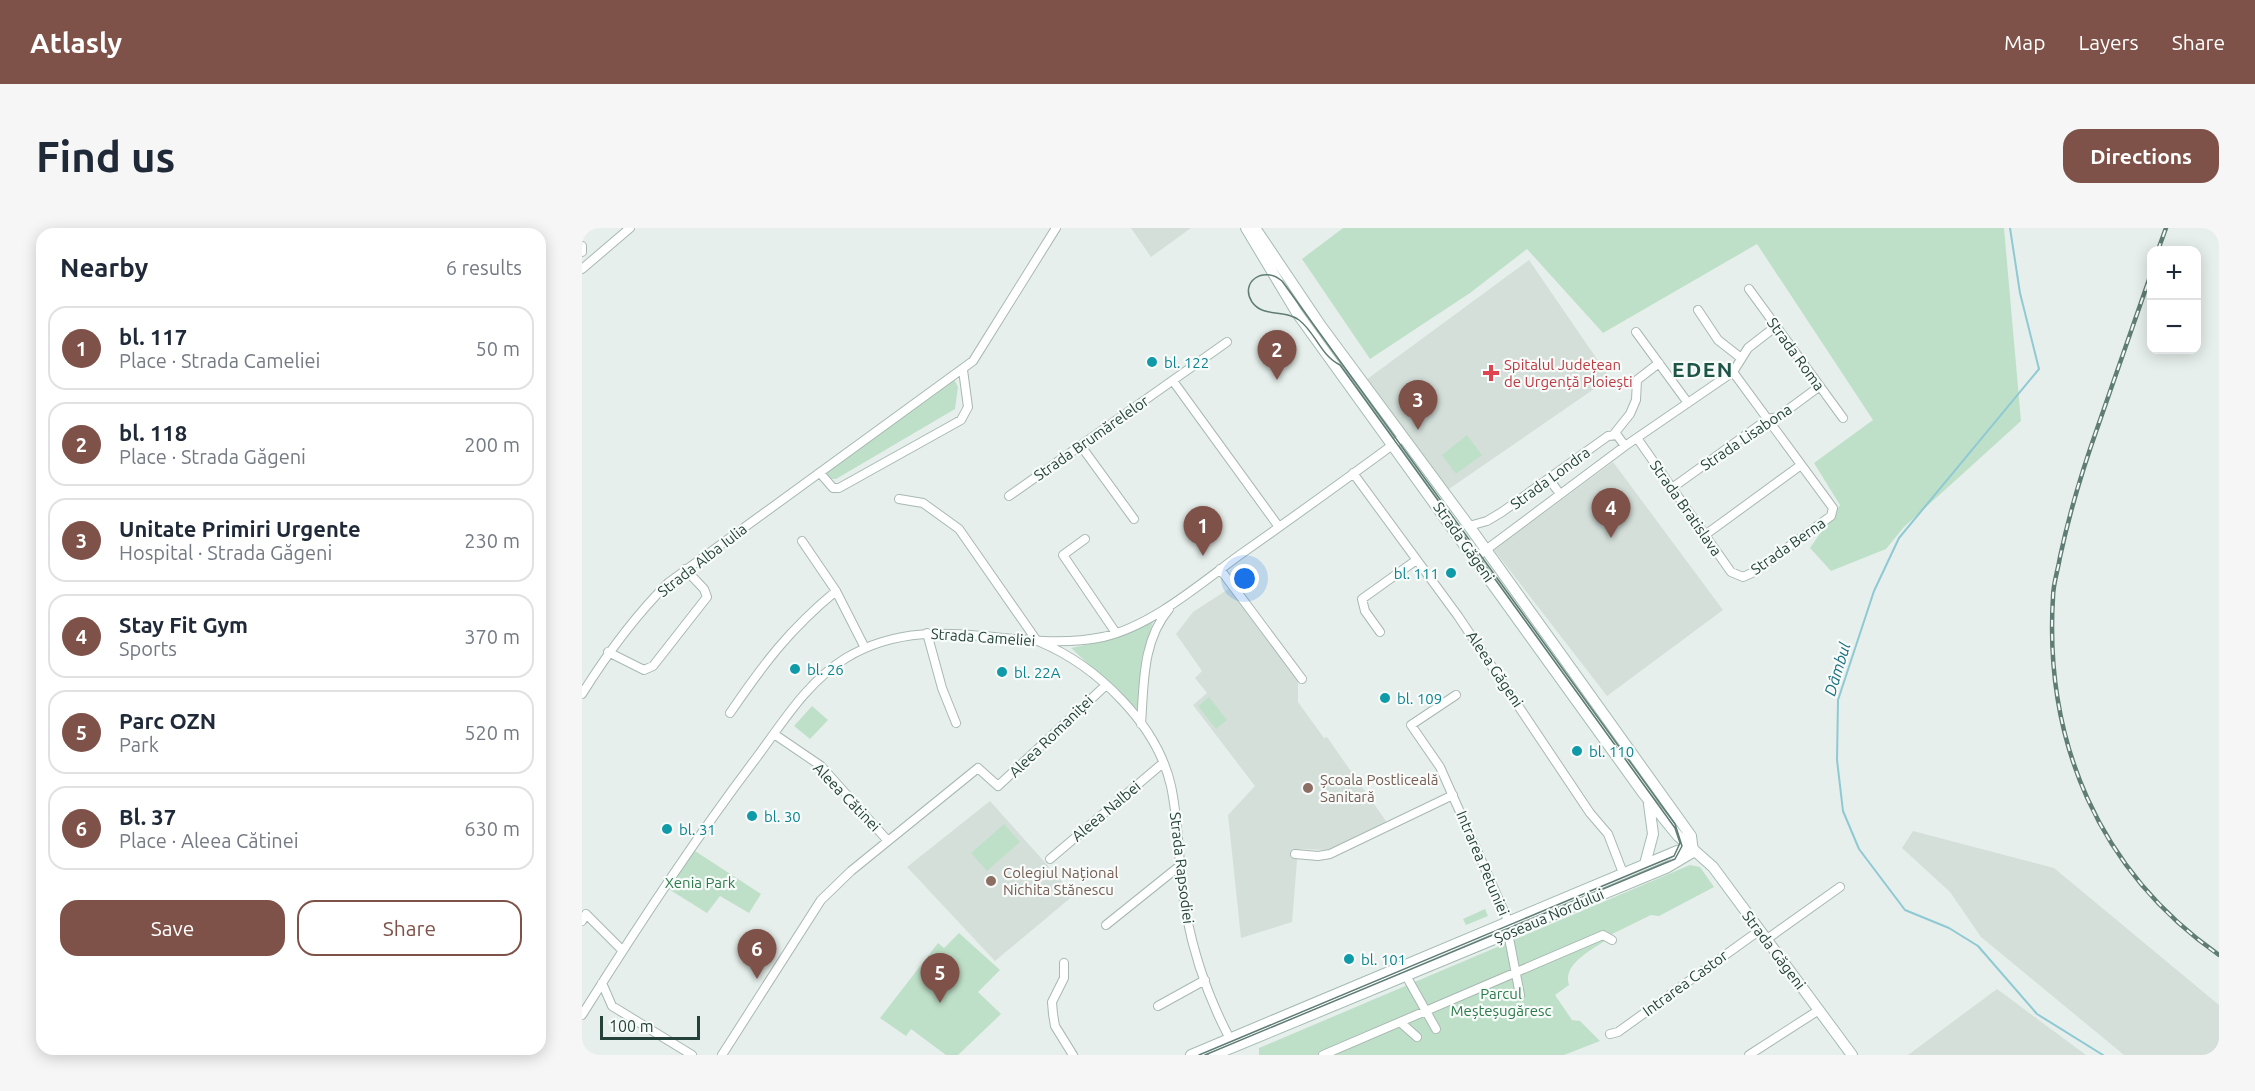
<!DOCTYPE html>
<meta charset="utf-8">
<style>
:root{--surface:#fff;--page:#f6f6f7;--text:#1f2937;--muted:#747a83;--line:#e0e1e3;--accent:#7f5249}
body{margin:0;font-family:Ubuntu,sans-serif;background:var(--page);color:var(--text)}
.controls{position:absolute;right:18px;top:18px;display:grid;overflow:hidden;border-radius:12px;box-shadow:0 3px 15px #0003}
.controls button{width:54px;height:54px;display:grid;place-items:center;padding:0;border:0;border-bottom:2px solid var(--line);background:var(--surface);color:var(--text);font:30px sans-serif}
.scale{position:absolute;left:18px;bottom:15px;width:100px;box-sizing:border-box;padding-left:6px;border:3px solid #24423a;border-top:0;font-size:16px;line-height:21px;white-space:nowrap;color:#24423a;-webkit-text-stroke:4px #f7fbf9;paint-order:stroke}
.you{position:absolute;left:663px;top:351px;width:21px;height:21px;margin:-15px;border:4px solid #fff;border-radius:50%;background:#1a73e8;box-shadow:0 0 0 9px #1a73e833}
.badge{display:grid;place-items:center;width:39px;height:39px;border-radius:50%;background:var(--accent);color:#fff;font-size:20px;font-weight:700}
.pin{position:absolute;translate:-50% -50px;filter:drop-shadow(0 2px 3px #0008)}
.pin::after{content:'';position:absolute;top:32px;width:21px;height:18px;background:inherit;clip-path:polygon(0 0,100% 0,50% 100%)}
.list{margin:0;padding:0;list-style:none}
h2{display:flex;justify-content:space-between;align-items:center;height:78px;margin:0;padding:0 24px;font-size:26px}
h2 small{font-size:20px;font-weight:400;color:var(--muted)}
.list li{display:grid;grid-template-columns:39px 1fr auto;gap:18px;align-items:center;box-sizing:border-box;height:84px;margin:0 12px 12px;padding:0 12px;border:2px solid var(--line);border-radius:18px}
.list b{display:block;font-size:22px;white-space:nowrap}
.list p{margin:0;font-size:20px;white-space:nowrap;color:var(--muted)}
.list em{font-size:20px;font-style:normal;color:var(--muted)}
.actions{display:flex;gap:12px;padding:18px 24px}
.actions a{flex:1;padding:14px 0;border:2px solid var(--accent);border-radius:18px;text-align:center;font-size:21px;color:var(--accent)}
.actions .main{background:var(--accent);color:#fff}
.map{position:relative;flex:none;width:1637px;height:827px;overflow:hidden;border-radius:18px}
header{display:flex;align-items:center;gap:36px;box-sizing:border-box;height:84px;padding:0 30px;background:var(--accent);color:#fff}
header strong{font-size:28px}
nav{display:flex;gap:33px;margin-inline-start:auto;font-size:21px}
.intro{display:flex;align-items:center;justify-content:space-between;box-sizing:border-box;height:144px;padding:0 36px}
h1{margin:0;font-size:42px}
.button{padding:15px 27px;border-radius:18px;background:var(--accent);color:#fff;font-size:21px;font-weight:700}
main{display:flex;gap:36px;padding:0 36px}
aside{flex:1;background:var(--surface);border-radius:18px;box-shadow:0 3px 15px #0003}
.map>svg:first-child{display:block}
</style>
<header>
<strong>Atlasly</strong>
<nav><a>Map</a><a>Layers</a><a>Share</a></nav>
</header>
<div class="intro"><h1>Find us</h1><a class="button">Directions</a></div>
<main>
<aside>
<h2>Nearby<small>6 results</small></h2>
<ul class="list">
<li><span class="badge">1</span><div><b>bl. 117</b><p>Place · Strada Cameliei</p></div><em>50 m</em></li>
<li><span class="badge">2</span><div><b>bl. 118</b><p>Place · Strada Găgeni</p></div><em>200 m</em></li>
<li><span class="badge">3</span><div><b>Unitate Primiri Urgente</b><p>Hospital · Strada Găgeni</p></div><em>230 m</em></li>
<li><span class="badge">4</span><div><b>Stay Fit Gym</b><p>Sports</p></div><em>370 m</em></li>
<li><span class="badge">5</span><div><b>Parc OZN</b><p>Park</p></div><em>520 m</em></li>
<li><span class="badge">6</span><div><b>Bl. 37</b><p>Place · Aleea Cătinei</p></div><em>630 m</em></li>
</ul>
<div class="actions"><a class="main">Save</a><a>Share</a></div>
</aside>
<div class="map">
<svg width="1637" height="827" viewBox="0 0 1637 827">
<rect width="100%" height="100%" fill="#e6efeb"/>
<!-- built -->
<path fill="#d4dfda" d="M549 0H609L569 29Z
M947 32 1028 150 864 263 784 152Z
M1031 234 1141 382 1025 468 912 322Z
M648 360 716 453V474L742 510 745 509 806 596 750 622 716 621 710 694 659 710 646 587 673 558 611 477 625 465 613 450 620 443 594 406 611 384Z
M408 573 492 667 413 733 325 639Z
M1331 603 1472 640 1637 777V827H1542L1399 709 1368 664 1320 620Z
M1415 761 1504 827H1326Z"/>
<!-- green -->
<path fill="#bfe0c8" d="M761 0H1422L1439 193 1322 299 1304 321 1249 343 1228 320 1258 277 1232 235 1291 192 1175 16 1021 105 945 21 888 65 788 131 720 31Z
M372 151 376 159 373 181 254 251H247L242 242Z
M885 207 900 227 874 246 860 227Z
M571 394 560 429 556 482 489 420 535 410Z
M627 469 645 492 634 501 616 478Z
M230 478 246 492 228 511 212 498Z
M422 596 438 614 405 643 389 625Z
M110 621 179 666 167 685 138 668 125 685 85 660Z
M1108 637 1118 639 1132 659 1077 688 1069 687 1024 709V712C1010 722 980 736 987 757L973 767 990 792 998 793 1018 813 982 827H677V820L689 815Z
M903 681 906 688 884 697 881 691Z
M377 705 418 742 396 764 419 786 376 827H364L329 801 324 808 298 790 356 715 362 720Z"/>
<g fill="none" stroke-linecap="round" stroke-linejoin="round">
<!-- stream -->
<path stroke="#8ec9d4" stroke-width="2" d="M1428 0 1438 65 1457 141 1317 310 1292 363 1256 472 1255 532 1261 583 1277 621 1323 682 1367 700 1396 718 1455 786 1521 827"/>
<!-- street casing -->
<g stroke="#a8b8b2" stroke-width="10">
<path id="street" d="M0 18V24
M0 41 48 0
M1167 61 1261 190
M1116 82 1136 112 1159 130
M1054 104 1106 175
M591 153 697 299
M1032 206 1048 186 1054 172 1055 152 1077 135
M1055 210 1149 344 1161 349 1172 344 1249 288 1251 280 1151 144
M499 218 552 291
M238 245 251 260H257L379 192 386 179 381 142
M771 245 876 388 1008 585 1026 606 1041 645
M967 251 978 266
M1090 260 1186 191 1196 189 1238 158
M427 268 645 114
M317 271 341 275 377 301 455 413
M887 298 905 293 920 284 1026 208 1035 207 1043 218
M1123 307 1219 237
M503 311 481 327 534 405
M220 313 254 363 283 420
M893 330 1043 218 1151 144 1166 120 1193 99
M638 341 720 451
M798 404 783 383 780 371 833 333
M345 405 360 460 374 495
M458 414C515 438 575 496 589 558 598 600 596 643 604 685 612 727 627 771 647 809
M26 424 62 442 71 438 125 369 122 361 103 341
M0 466C25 426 52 389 86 355L391 133 474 0
M874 467 829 497 858 539 928 697
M148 485C183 434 207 402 254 363
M559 496C562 456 560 413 587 381
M192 506 239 538 306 613
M713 626 736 628 748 626 871 567
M468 631 581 535
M0 693 4 686 40 722
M524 697 600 636
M927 710 938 767
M1185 711 1258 659
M482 735V750L470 774 471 786 473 798 491 827
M827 753 854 801
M20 755 30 778 110 827
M576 778 623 752
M0 787C55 699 112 612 175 529 201 494 225 454 264 430 349 379 433 427 521 409 570 398 619 355 659 326 713 288 767 249 820 210
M818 794 835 809
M1028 806 1036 804 1178 702
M0 825 3 827
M140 827 239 672 269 643 396 540 416 558 523 458
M741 827 1021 707 1030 712
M1167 827 1237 782"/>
</g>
<!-- secondary casing -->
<g stroke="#a4bbb3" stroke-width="12">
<path id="secondary" d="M664 0 715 85 1061 565 1096 608 1131 639 1270 827
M1063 636 1071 606 1067 576
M609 827 1095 623 1111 620
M632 827 1084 640 1111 624 1109 608 887 298 739 98 673 0"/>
</g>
<!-- street -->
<use href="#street" stroke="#fff" stroke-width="8"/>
<!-- secondary -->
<use href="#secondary" stroke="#fff" stroke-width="10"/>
<!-- tram -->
<path stroke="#5f7d75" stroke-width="1.5" d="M617 827 1092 628 1098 615 1093 600 758 137C738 127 734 105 717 92 703 81 681 90 670 74 657 54 682 37 700 53L1093 596 1100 618 1093 631 623 827"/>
<!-- rail casing -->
<g stroke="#5f7d75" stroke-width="4.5">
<path id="rail" d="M1576 22 1584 0
M1570 43C1552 95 1534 146 1516 198 1500 243 1488 282 1478 329 1476 342 1471 356 1471 369 1462 514 1517 643 1637 727"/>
</g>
<!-- rail -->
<use href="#rail" stroke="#f7fbf9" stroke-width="2" stroke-dasharray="7" stroke-linecap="butt"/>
</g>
<!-- markers -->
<g fill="#0f9aa8" stroke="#f7fbf9" stroke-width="2">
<circle cx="570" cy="134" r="6"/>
<circle cx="869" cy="345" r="6"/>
<circle cx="213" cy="441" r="6"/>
<circle cx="420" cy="444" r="6"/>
<circle cx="803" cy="470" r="6"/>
<circle cx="995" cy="523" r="6"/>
<circle cx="170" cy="588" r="6"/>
<circle cx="85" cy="601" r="6"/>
<circle cx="767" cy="731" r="6"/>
</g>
<path fill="#e0444e" stroke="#f7fbf9" stroke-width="2" d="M906 136h6v6h6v6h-6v6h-6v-6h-6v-6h6z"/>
<g fill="#8d6e63" stroke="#f7fbf9" stroke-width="2">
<circle cx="726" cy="560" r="6"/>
<circle cx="409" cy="653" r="6"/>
</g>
<g text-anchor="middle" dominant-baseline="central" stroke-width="4.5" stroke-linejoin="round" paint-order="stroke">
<!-- street labels -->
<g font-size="15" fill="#24423a" stroke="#f7fbf9">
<text transform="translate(1214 126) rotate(54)">Strada Roma</text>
<text transform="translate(1164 209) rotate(-34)">Strada Lisabona</text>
<text transform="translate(509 210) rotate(-35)">Strada Brumărelelor</text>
<text transform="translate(968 250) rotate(-36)">Strada Londra</text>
<text transform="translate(1104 280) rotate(55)">Strada Bratislava</text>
<text transform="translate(882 314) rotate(55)">Strada Găgeni</text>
<text transform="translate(1206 318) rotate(-35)">Strada Berna</text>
<text transform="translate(120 332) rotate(-38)">Strada Alba Iulia</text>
<text transform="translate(401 409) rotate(4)">Strada Cameliei</text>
<text transform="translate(913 441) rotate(56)">Aleea Găgeni</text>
<text transform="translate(469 508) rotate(-44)">Aleea Romaniței</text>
<text transform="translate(265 569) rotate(46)">Aleea Cătinei</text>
<text transform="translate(524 583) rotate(-40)">Aleea Nalbei</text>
<text transform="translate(901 635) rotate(67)">Intrarea Petuniei</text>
<text transform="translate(600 640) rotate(83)">Strada Rapsodiei</text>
<text transform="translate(967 688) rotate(-23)">Șoseaua Nordului</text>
<text transform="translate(1192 722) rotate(53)">Strada Găgeni</text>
<text transform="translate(1103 755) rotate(-36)">Intrarea Castor</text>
</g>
<!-- culture labels -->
<g font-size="15" fill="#0d838f" stroke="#f7fbf9" text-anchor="start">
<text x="582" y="134">bl. 122</text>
<text x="857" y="345" text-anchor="end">bl. 111</text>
<text x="225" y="441">bl. 26</text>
<text x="432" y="444">bl. 22A</text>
<text x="815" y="470">bl. 109</text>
<text x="1007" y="523">bl. 110</text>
<text x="182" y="588">bl. 30</text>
<text x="97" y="601">bl. 31</text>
<text x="779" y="731">bl. 101</text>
</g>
<!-- health labels -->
<g font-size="15" fill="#be3a42" stroke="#f7fbf9" text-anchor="start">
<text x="922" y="136">Spitalul Județean<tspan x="922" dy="17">de Urgență Ploiești</tspan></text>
</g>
<!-- education labels -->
<g font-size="15" fill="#785e54" stroke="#f7fbf9" text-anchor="start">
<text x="738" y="551">Școala Postliceală<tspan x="738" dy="17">Sanitară</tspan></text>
<text x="421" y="644">Colegiul Național<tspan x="421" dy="17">Nichita Stănescu</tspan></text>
</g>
<!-- park labels -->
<g font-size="15" fill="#2d7a4b" stroke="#f7fbf9">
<text x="118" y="654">Xenia Park</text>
<text x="919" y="765">Parcul<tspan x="919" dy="17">Meșteșugăresc</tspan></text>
</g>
<!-- water labels -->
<g font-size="16" font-style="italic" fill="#1c6f80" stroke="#f7fbf9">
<text transform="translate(1255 441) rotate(-73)">Dâmbul</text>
</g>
<!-- district labels -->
<g font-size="21" font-weight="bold" letter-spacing="1.5" fill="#1f5548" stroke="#f7fbf9">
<text x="1121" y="141">EDEN</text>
</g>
</g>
</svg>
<div class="controls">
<button>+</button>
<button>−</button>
</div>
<div class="scale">100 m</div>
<div class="you"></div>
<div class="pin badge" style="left:621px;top:328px">1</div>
<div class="pin badge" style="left:695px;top:152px">2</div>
<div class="pin badge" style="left:836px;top:202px">3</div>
<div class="pin badge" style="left:1029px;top:310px">4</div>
<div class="pin badge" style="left:358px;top:775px">5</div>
<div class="pin badge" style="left:175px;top:751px">6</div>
</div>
</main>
